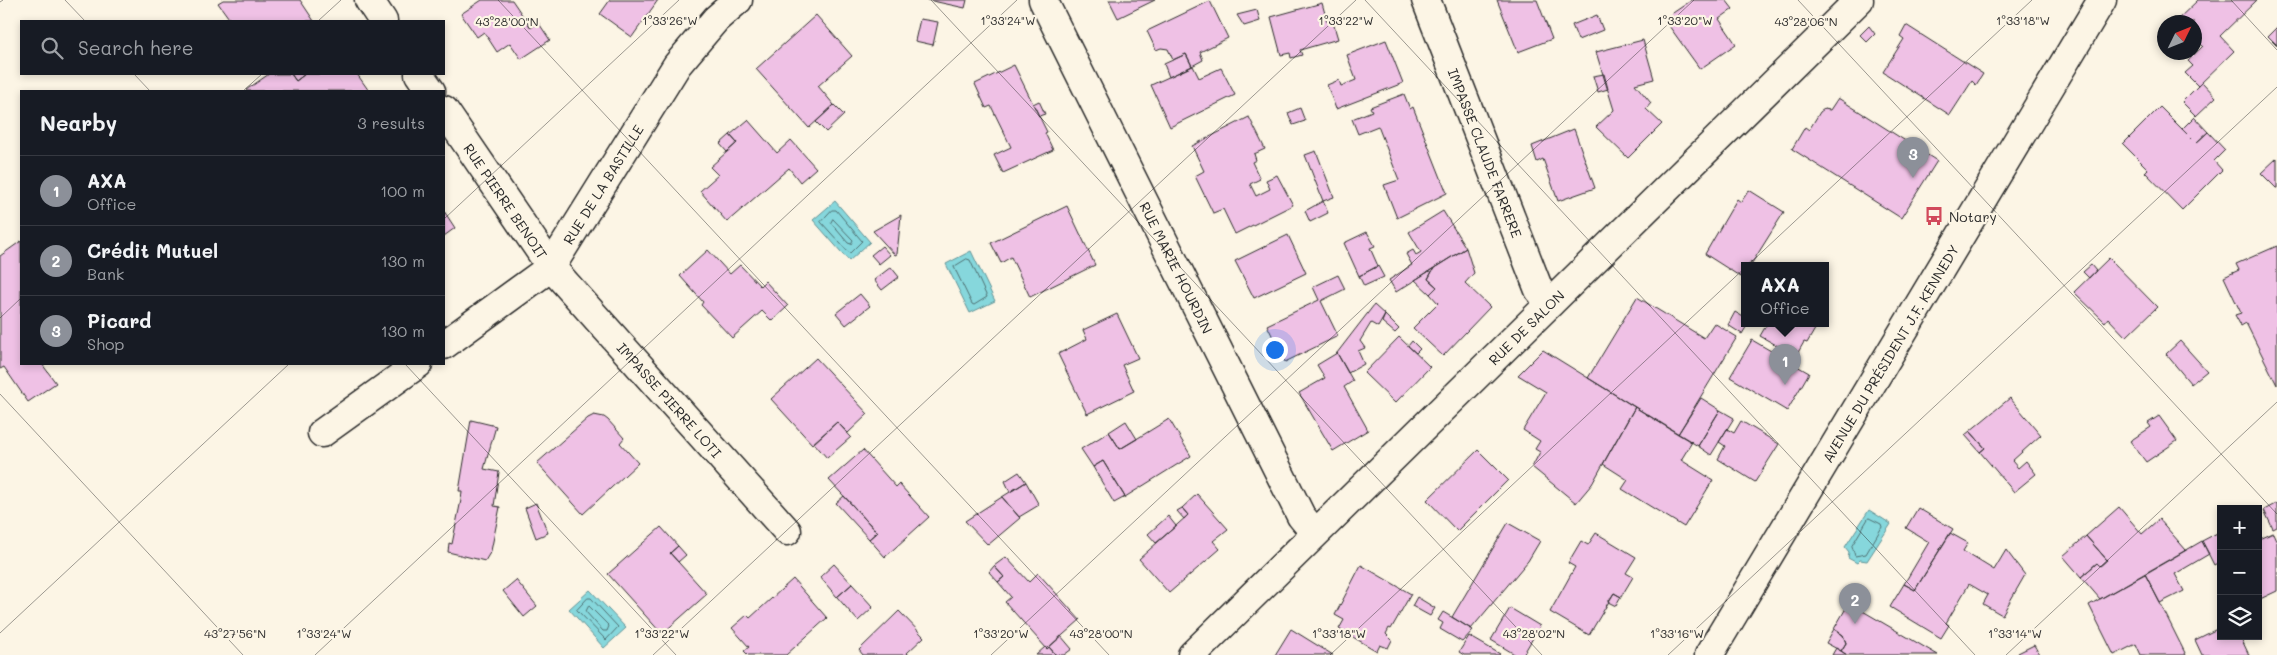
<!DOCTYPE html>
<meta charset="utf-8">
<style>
:root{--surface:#171b24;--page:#242831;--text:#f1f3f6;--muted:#9ea1a6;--line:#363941;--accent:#8c9099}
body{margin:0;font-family:Mali,sans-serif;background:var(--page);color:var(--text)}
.controls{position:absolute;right:15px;bottom:15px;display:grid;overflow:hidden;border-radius:0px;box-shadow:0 2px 8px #0003}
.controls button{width:45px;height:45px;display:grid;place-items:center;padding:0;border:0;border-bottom:1px solid var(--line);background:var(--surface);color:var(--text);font:25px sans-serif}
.compass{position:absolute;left:2157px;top:15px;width:45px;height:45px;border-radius:50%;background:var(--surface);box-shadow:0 2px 8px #0003;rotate:47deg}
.you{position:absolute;left:1274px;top:349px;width:18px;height:18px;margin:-12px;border:4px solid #fff;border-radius:50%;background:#1a73e8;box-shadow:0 0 0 8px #1a73e833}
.badge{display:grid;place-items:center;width:32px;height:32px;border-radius:50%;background:var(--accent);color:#fff;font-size:16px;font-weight:700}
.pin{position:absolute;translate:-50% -41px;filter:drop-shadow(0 1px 2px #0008)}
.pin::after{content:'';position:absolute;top:26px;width:18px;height:15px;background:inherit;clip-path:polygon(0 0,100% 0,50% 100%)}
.popup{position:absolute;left:1741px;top:262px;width:88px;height:65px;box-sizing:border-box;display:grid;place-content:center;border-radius:0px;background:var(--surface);filter:drop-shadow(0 1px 4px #0005);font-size:16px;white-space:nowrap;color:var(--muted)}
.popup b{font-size:19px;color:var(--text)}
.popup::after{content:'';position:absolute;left:50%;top:100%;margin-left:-10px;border:10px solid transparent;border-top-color:var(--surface)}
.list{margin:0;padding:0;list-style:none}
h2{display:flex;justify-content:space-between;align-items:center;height:65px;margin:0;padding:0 20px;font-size:21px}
h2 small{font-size:16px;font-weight:400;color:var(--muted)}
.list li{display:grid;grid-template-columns:32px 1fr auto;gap:15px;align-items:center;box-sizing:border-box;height:70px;padding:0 20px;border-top:1px solid var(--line)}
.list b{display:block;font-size:19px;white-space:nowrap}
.list p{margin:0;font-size:16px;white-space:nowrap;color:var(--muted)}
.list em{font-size:16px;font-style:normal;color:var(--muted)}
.icon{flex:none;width:28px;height:28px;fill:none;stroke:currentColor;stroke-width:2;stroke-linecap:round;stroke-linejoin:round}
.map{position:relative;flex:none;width:2277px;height:655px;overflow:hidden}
.search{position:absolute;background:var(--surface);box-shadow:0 2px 8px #0003;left:20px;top:20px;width:425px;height:55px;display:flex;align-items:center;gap:12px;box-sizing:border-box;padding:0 18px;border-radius:0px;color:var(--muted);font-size:19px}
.panel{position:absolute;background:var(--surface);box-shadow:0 2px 8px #0003;left:20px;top:90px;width:425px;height:275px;border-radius:0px}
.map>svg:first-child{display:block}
</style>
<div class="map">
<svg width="2277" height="655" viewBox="0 0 2277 655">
<rect width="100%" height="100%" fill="#fcf5e5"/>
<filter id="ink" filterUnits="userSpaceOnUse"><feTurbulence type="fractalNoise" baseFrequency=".02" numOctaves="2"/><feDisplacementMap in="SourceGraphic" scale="10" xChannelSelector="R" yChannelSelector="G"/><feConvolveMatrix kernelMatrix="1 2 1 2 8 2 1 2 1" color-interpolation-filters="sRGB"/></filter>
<g filter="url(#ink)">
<!-- water -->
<path fill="#86d7dc" stroke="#629295" d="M835 201 870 242 849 261 813 220Z
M971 251 995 301 970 313 946 264Z
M1869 510 1891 524 1867 561 1860 560 1857 563 1848 558 1849 552 1845 547Z
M590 590 626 628 604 648 569 609Z"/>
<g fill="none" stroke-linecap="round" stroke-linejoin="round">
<!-- shore -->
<path stroke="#4f7072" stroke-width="1" d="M832 210H836L862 241 850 253 848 252 821 222Z
M833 219 853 240 851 244 848 243 831 223Z
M967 259 970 260 987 297 974 305 972 304 954 267Z
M1869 518 1881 524 1882 527 1866 554 1855 556 1852 546Z
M588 598H591L618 627 606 640 577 610Z
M589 606 609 626 607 631H603L586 612Z"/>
</g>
<!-- building -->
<path fill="#efc1e5" stroke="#2b2b2b" d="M223 0H300L314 21H231L218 3Z
M482 0H512L531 28 538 22 550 40 521 59 510 43 497 52 484 32 477 37 461 14Z
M610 0H658L632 37 600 14Z
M928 0H967L965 8Z
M1109 0H1155L1118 18Z
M1497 0H1537L1552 39 1518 52Z
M1692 0H1726L1733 9 1719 19 1736 44 1700 69 1664 19Z
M2198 0H2257L2220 36 2234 51 2198 86 2185 73 2193 66 2188 61 2203 46 2194 38V22H2179L2177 20Z
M1210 1 1228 38 1200 52 1203 60 1192 66 1186 54 1173 60 1168 49 1161 48 1156 50 1147 31Z
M1322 3 1327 21 1332 19 1338 39 1300 50 1302 55 1291 58 1290 53 1281 55 1271 17Z
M1257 10 1260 21 1244 26 1237 15Z
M816 15 852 56 818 86 834 105 809 128 756 69Z
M1597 15 1603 30 1578 40 1572 25Z
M920 19 938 22 933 45 915 41Z
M1906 25 1983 74 1976 85 1972 81 1950 115 1883 72 1904 39 1900 36Z
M1869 26 1875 34 1867 42 1860 35Z
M2277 27V45L2268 36Z
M1386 40 1403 83 1336 109 1327 85 1339 80 1341 86 1356 80 1347 55Z
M1643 40 1654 79 1635 84 1651 103 1646 109 1662 124 1628 158 1596 127 1614 110 1596 52Z
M1186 54 1192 66 1169 77 1164 64Z
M1014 65 1047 132 1045 133 1053 150 1003 173 994 155 1011 147 991 106 986 108 975 84Z
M1193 66 1199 78 1221 68 1235 95 1170 127 1151 85Z
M269 74H291L296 81 305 74H357L369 91H247L246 90Z
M291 74H305L296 81Z
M1604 74 1608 89 1598 92 1593 76Z
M2202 82 2216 97 2196 116 2182 102Z
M1404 94 1410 109 1413 107 1447 193 1397 218 1384 185 1399 180 1378 126 1358 134 1352 119 1372 111 1370 107Z
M1838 98 1937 161 1901 218 1792 149 1805 127 1809 130 1820 112 1824 109 1830 110Z
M1039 101 1045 114 1039 116 1033 104Z
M834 105 844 115 826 132 816 122Z
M2160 107 2196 143 2208 132 2225 150 2214 161 2222 170 2182 210 2145 172 2148 169 2123 144Z
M1300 108 1305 121 1293 125 1288 113Z
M1249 117 1265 149 1254 154 1256 160 1252 162 1260 179 1250 184 1256 196 1270 189 1266 180 1277 175 1293 205 1235 234 1223 209 1213 213 1195 176 1204 171 1192 146Z
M2194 117 2208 132 2196 143 2182 129Z
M748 120 777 153 791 140 816 168 800 182 789 168 727 222 700 191 718 175 710 167 737 143 730 135Z
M1574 129 1595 188 1558 201 1543 159 1537 162 1532 146Z
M730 135 737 143 727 152 720 144Z
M1316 151 1334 197 1323 201 1305 155Z
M2277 158V188H2276L2261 173Z
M1749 190 1784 212 1752 263 1751 261 1748 266H1745L1741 277 1705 254 1737 199 1741 202Z
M1323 201 1328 213 1310 222 1305 211Z
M1067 206 1095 265 1030 297 1011 257 1001 263 991 243Z
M444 211 455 228 444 236Z
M1443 211 1466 248 1396 292 1389 280 1412 265 1406 254 1413 250 1416 255 1421 252 1409 232Z
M901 215 897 254 895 255 873 231Z
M1367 232 1375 246 1370 248 1378 266 1359 276 1344 243Z
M1288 235 1306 273 1254 298 1235 261Z
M21 241V364H42L56 383 28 402 4 367 0 369V256Z
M882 246 890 255 879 264 871 255Z
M2277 246V385L2246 323 2241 326 2235 315 2241 313 2224 277 2239 270 2236 264Z
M1466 248 1474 273 1465 283 1490 307 1443 356 1413 328 1438 303 1430 294 1437 287 1428 279 1434 268Z
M708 250 730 274 740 265 760 286 765 281 788 306 772 321 762 311 732 338 701 305 703 302 680 276Z
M2109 258 2157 307 2126 337 2108 318 2105 322 2074 292Z
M2091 265 2096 271 2089 278 2083 272Z
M1378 266 1384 277 1364 286 1359 276Z
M891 267 899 277 882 290 874 280Z
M1434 268 1428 279 1437 287 1430 294 1415 280Z
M1338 275 1345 289 1321 301 1338 336 1285 362 1267 325 1319 300 1313 287Z
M860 294 870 306 846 325 836 313Z
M1637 297 1704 338 1714 323 1737 337 1678 434 1588 378Z
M1374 305 1385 315 1378 327 1371 323 1360 341 1365 348 1358 351 1364 364 1348 373 1337 353Z
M1735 312 1745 318V324H1748L1742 334 1728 325Z
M1117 314 1138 358 1122 365 1134 391 1087 414 1058 354 1087 339 1083 330Z
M1385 315 1399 329 1395 333 1382 322Z
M1767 324H1818L1807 343 1804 342 1796 356 1760 336Z
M1399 337 1430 367 1395 403 1364 373Z
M1752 340 1809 373 1787 411 1730 377Z
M1412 341 1420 349 1416 353 1408 346Z
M2180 341 2207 371 2191 384 2166 354Z
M1543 350 1635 407 1592 484 1576 503 1532 467 1540 452 1535 449 1540 441 1523 430 1546 392 1518 375Z
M1337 353 1353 381 1344 387 1368 430 1333 451 1299 393 1325 378 1317 365Z
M816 358 868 414 848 433 837 422 812 444 771 399Z
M1701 398 1720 410 1698 446 1678 434Z
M2010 398 2041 435 2012 461 2018 468 2026 461 2036 474 2014 492 1980 452 1985 448 1970 431Z
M1635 407 1692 442 1681 460 1713 480 1684 527 1622 489 1628 480 1603 464Z
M1720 410 1734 418 1711 455 1698 446Z
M594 415 604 417 608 420 624 438 620 443 638 463 583 514 537 463 588 418Z
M2159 416 2177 441 2146 462 2130 441 2151 427 2148 423Z
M1169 419 1191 456 1125 497 1103 461 1093 467 1081 449 1109 432 1120 449Z
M471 420 496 426 484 469 499 472 494 506 500 507 491 551 485 561 448 552 449 543 452 544 461 500 462 491H459Z
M1126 421 1137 439 1120 449 1109 432Z
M1741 421 1779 444 1755 482 1718 459 1725 446 1719 442 1727 429 1734 433Z
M837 422 851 437 827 458 814 443Z
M1970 431 1985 448 1980 452 1965 435Z
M863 450 896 487 899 484 929 517 885 557 869 539 877 532 829 480Z
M1478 450 1508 480 1457 531 1427 500Z
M1103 461 1125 497 1114 503 1093 467Z
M1019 472 1026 482 1010 492 1005 481Z
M1026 482 1039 505 1019 517 1002 497Z
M1197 494 1228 529 1213 541 1220 549 1169 593 1139 559 1188 515 1182 508Z
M844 496 877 532 869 539 836 503Z
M1002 497 1020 518 988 545 965 521Z
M536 503 548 533 536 538 525 508Z
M2277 503V527L2273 529 2264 510Z
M2119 507 2142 534 2159 519 2186 550 2100 599 2081 577 2097 563 2100 566 2107 560 2086 536Z
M1182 508 1188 515 1184 519 1177 511Z
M1918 508 1953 529 1915 590 1904 584 1929 542 1906 528Z
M1168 516 1176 526 1156 543 1148 534Z
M1508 523 1540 541 1528 561 1471 629 1452 617Z
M661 527 678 546 670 553 707 594 662 634 608 574Z
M2221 531V561L2214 565 2202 541Z
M1596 533 1636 557 1626 573 1633 577 1621 597 1614 593 1589 635 1550 612 1575 567 1568 563 1581 541 1588 545Z
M1950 533 1968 543 1963 551 1994 570 2006 550 2025 575 2002 615 1983 604 1988 595 1969 584 1946 623 1949 625 1941 638 1890 607 1904 584 1915 590Z
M2273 533 2277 542V591L2258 600V540Z
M2086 536 2107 560 2100 566 2097 563 2081 577 2063 556Z
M2202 541 2209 554 2175 574 2184 591 2160 603 2145 574Z
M678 546 686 555 678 562 670 553Z
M1006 557 1029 582 1038 573 1080 620 1047 649 1005 602 1011 597 998 582 1004 577 994 566Z
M834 564 852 584 837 597 820 577Z
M1361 565 1411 594 1391 629 1389 628 1386 634 1392 640 1388 648 1380 645 1377 651 1339 629 1344 620 1335 615Z
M994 566 1004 577 998 582 989 572Z
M2145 574 2160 603 2186 655H2141L2136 644 2114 655 2089 605Z
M793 579 827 618 786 655H748L744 651 749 647 732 628 747 615 750 618Z
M516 580 537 606 524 617 503 591Z
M852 584 873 607 858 621 837 597Z
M1614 593 1621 597 1616 606 1608 602Z
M1417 597 1435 608 1430 616 1412 606Z
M1849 603 1938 655H1847L1841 651 1846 643 1843 635 1834 629Z
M1510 608 1540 626 1523 655H1516L1491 640Z
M899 611 924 637 907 653 909 655H863L859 650Z
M1443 612 1473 630 1462 642 1440 629 1443 623 1438 620Z
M2221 627V636H2240L2249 655H2202L2195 640Z
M1291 629 1333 655H1275Z
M1834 629 1843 635 1846 643 1841 651 1826 643Z
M1061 636 1072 649 1064 655H1056L1049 647Z
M1469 636 1500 654 1499 655H1464L1459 652Z
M2034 645 2039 654 2019 655 2018 653Z
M1045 647 1047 649 1049 647 1056 655H1036Z
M1836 648 1841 651 1847 655H1832Z"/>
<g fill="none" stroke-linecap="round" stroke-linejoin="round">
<!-- minor casing -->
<g stroke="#2b2b2b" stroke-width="31">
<g id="minor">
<path d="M369 0 383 21"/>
<path id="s1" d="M1043 0 1301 516 1315 533"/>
<path id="s2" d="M1426 0 1539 290 1550 303"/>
<path d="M419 74 431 91"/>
<path id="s3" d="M444 110 551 267 787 531"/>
<path id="s4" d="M444 345 551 267 677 65 716 19 738 0"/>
<path d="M322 433 418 364"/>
<path id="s5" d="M1192 655 1859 0"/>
</g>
</g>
<!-- tertiary casing -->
<g stroke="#2b2b2b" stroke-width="31">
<g id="tertiary">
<path id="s6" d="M1709 655 2102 0"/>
</g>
</g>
<!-- minor -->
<use href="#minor" stroke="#fcf5e5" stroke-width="28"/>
<!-- tertiary -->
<use href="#tertiary" stroke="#fcf5e5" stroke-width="28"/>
</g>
</g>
<!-- ticks -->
<path fill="none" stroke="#2b2b2b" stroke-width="1" stroke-opacity="0.45" d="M65 0 85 21M498 0 1109 655M931 0 1542 655M1365 0 1975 655M1798 0 2277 514M2231 0 2277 50M0 2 3 0M318 21 341 0M134 74 150 91M243 91 262 74M444 219 679 0M0 318 21 298M405 364 676 655M0 394 243 655M0 633 289 364M315 655 1017 0M653 655 1356 0M991 655 1694 0M1330 655 2032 0M1668 655 2277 87M2006 655 2277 402"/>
<!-- icons -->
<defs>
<g id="bus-bare" transform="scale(1.5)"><path d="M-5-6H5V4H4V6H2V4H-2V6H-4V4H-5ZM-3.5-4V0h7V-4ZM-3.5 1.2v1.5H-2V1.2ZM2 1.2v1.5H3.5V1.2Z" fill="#d1495b" stroke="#fcf5e5" stroke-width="2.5" paint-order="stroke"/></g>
</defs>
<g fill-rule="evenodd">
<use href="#bus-bare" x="1934" y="216"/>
</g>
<g text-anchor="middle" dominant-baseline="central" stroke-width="4.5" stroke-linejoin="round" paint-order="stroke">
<!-- street labels -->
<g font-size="14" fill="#2b2b2b" stroke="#fcf5e5">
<text stroke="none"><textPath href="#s2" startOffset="164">IMPASSE CLAUDE FARRERE</textPath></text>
<text stroke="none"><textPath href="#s4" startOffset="230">RUE DE LA BASTILLE</textPath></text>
<text stroke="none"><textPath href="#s3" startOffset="110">RUE PIERRE BENOIT</textPath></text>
<text stroke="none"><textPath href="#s1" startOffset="299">RUE MARIE HOURDIN</textPath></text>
<text stroke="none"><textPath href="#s5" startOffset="468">RUE DE SALON</textPath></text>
<text stroke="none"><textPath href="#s6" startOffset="352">AVENUE DU PRÉSIDENT J.F. KENNEDY</textPath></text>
<text stroke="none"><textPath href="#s3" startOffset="368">IMPASSE PIERRE LOTI</textPath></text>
</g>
<!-- poi labels -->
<g font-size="14" fill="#2b2b2b" stroke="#fcf5e5" text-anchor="start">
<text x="1949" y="216">Notary</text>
</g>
</g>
<g font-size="12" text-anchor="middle" fill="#2b2b2b" stroke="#fcf5e5" stroke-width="4.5" stroke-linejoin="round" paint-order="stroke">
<text x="670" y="25">1°33'26"W</text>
<text x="1008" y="25">1°33'24"W</text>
<text x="1346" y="25">1°33'22"W</text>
<text x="1685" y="25">1°33'20"W</text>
<text x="2023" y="25">1°33'18"W</text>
<text x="507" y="26">43°28'00"N</text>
<text x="1806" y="26">43°28'06"N</text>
<text x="235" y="638">43°27'56"N</text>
<text x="1101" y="638">43°28'00"N</text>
<text x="1534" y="638">43°28'02"N</text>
<text x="324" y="638">1°33'24"W</text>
<text x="662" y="638">1°33'22"W</text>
<text x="1001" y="638">1°33'20"W</text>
<text x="1339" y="638">1°33'18"W</text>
<text x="1677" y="638">1°33'16"W</text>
<text x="2015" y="638">1°33'14"W</text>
</g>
</svg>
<div class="controls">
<button>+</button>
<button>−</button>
<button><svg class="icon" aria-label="layers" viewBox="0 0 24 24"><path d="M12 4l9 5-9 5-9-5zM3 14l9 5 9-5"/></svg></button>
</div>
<svg class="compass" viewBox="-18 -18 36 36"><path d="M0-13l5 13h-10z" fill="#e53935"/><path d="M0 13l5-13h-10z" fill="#9ea1a6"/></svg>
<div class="you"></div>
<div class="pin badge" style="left:1785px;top:385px">1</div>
<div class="popup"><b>AXA</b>Office</div>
<div class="pin badge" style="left:1855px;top:624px">2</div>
<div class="pin badge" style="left:1913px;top:178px">3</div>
<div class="search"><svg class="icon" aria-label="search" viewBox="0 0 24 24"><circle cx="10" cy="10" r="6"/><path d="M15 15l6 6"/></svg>Search here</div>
<section class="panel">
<h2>Nearby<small>3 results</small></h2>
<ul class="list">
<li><span class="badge">1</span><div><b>AXA</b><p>Office</p></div><em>100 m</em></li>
<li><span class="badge">2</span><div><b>Crédit Mutuel</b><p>Bank</p></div><em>130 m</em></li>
<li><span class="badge">3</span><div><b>Picard</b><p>Shop</p></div><em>130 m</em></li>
</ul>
</section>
</div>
